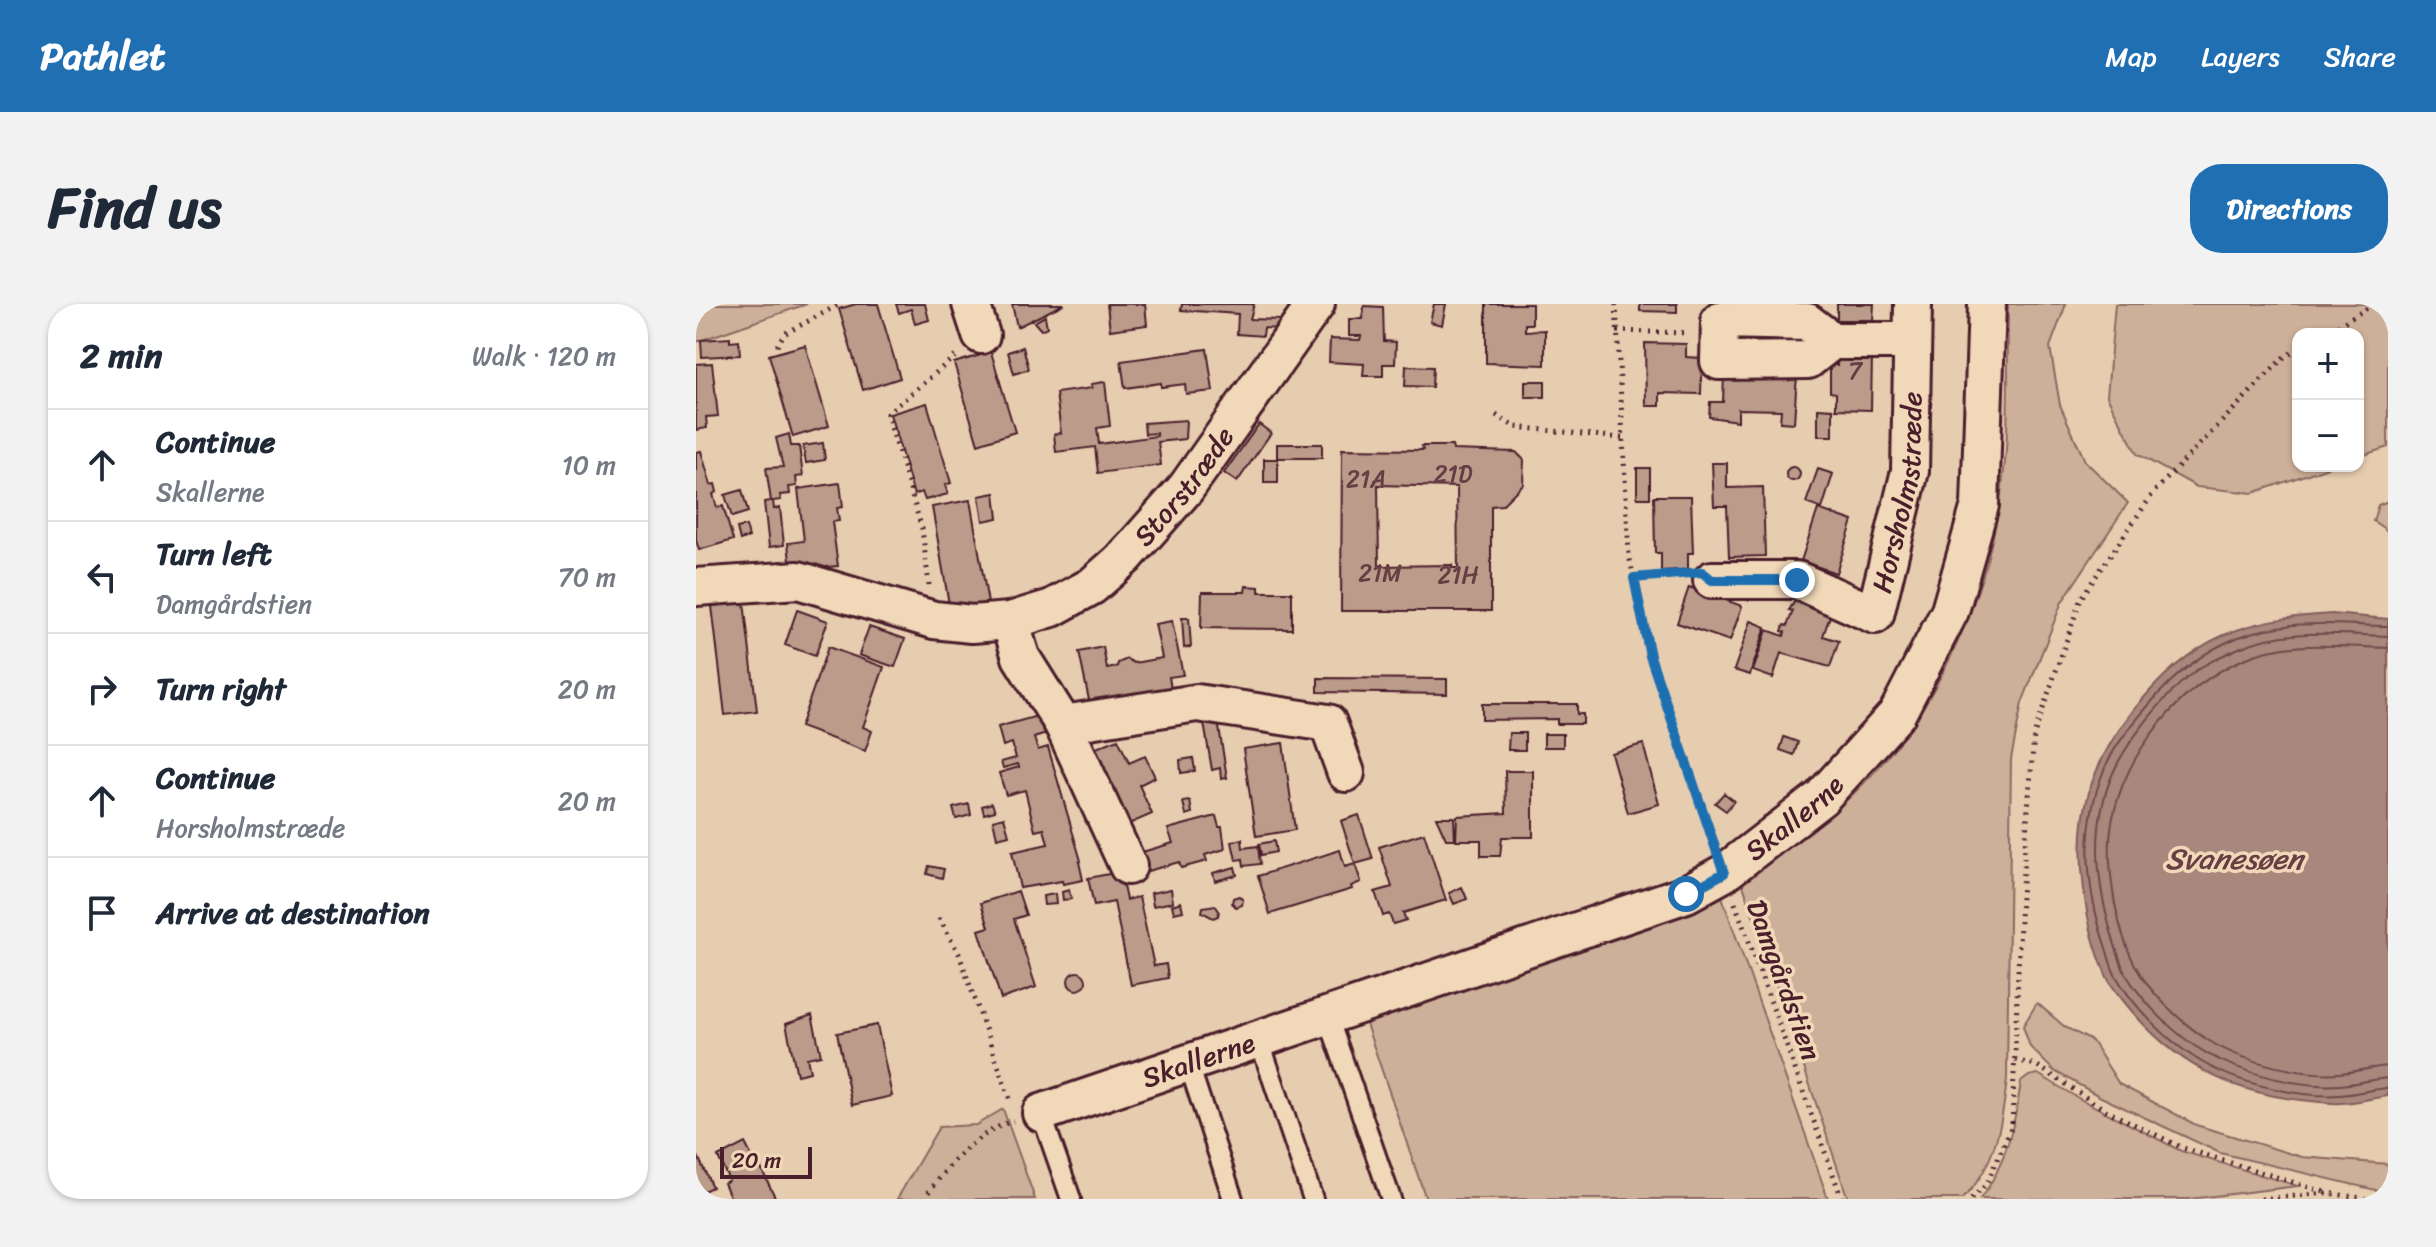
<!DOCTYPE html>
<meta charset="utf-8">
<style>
:root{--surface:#fff;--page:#f2f2f3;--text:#1f2937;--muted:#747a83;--line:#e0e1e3;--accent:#1f6fb2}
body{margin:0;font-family:Sriracha,sans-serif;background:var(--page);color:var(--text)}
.controls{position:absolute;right:24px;top:24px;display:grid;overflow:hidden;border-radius:16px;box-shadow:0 2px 6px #0004}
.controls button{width:72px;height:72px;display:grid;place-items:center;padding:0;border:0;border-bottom:2px solid var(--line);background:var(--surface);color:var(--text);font:40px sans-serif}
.scale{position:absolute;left:24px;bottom:20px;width:92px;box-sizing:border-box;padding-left:8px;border:4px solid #4a1f2b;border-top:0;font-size:22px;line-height:28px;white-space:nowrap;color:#4a1f2b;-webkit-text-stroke:6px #f1d8b8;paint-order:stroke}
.stop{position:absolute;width:24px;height:24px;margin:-18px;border:6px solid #1f6fb2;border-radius:50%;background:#fff}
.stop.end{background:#1f6fb2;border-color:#fff;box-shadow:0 2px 8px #0008}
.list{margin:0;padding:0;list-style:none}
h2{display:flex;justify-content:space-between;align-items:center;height:104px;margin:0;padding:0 32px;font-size:34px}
h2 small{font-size:26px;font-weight:400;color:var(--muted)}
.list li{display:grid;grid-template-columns:52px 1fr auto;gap:24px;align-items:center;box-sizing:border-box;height:112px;padding:0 32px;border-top:2px solid var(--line)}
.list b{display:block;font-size:30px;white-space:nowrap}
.list p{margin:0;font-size:26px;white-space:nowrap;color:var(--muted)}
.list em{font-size:26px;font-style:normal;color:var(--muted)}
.icon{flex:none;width:44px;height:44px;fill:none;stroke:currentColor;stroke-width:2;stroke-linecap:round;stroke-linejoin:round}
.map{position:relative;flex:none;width:1692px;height:895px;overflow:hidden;border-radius:32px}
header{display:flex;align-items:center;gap:48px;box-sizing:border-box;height:112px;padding:0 40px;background:var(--accent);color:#fff}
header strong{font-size:38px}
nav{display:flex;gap:44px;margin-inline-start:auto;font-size:28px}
.intro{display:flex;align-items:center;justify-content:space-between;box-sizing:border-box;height:192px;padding:0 48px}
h1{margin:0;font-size:56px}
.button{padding:20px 36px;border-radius:32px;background:var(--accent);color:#fff;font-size:28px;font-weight:700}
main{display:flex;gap:48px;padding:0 48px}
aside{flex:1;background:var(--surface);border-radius:32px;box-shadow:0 2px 6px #0004}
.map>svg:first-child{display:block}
</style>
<header>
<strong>Pathlet</strong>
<nav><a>Map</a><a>Layers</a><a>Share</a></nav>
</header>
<div class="intro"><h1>Find us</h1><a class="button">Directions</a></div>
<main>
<aside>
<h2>2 min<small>Walk · 120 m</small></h2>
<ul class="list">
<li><svg class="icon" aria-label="ahead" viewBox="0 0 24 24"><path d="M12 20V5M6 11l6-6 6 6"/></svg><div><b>Continue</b><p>Skallerne</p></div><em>10 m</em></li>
<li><svg class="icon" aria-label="left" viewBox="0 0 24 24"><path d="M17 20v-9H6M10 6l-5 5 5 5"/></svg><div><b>Turn left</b><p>Damgårdstien</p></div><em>70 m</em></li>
<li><svg class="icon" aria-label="right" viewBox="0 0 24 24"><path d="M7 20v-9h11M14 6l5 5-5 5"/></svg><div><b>Turn right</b></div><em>20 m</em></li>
<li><svg class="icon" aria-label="ahead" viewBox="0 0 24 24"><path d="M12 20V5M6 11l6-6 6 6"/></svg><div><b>Continue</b><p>Horsholmstræde</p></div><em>20 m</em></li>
<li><svg class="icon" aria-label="arrive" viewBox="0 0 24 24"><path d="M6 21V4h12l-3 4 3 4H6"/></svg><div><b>Arrive at destination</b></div></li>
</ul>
</aside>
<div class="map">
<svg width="1692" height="895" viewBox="0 0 1692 895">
<rect width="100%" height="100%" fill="#e7cdb0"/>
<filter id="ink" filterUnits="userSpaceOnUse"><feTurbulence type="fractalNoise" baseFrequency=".0125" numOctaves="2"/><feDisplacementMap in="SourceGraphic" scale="16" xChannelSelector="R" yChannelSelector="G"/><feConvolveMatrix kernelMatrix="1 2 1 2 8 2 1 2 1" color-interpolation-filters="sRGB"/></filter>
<g filter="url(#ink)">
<!-- green -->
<path fill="#cdb099" stroke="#8c6862" stroke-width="2" d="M0 0H111L0 38Z
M1312 0H1370L1354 43 1364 101 1389 157 1432 199 1366 298 1326 399 1315 455 1311 774C1307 816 1299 865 1266 895H1152L1046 578C1081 551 1123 523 1155 492 1245 406 1297 281 1309 158 1314 106 1311 52 1312 0Z
M1419 0H1692V143L1662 153V30H1602V162H1635L1557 189 1501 183 1441 150 1411 92Z
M1692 197V227L1677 217 1682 201Z
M1024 587 1132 895H730L668 714Z
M1341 699 1369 723 1396 737 1423 780 1500 821 1606 853 1692 860V889L1524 849 1405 793 1358 767 1334 743 1327 722Z
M1342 770 1382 794 1485 847 1602 882 1493 895H1284C1310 862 1319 819 1325 778L1333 772Z
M307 805 339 895H201L243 823 280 821Z"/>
<!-- water -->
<path fill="#a8877b" stroke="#825d5b" stroke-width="2" d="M1636 310 1692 315V792C1676 794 1660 799 1644 799 1635 800 1624 798 1614 797 1543 791 1487 765 1440 712 1430 700 1418 687 1411 673 1399 646 1391 615 1388 586 1378 508 1395 457 1445 397 1471 366 1502 339 1541 326 1572 315 1603 312 1636 310Z"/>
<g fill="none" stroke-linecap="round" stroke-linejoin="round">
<!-- shore -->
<path stroke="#70494b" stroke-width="2" d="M1692 322C1638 321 1596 314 1543 333 1506 347 1477 372 1452 402 1436 421 1417 443 1408 466 1384 524 1390 586 1410 644 1413 653 1415 664 1420 672 1437 703 1474 739 1504 757 1540 779 1603 794 1644 791 1660 790 1676 785 1692 784
M1692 332C1641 331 1592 323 1543 344 1531 349 1517 356 1505 363 1474 384 1432 435 1417 469 1393 524 1401 586 1419 641 1422 650 1425 660 1429 669 1448 700 1479 731 1510 749 1545 769 1604 784 1644 781 1660 780 1676 775 1692 774
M1692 344C1643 343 1595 335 1548 355 1486 381 1431 446 1417 513 1408 555 1419 622 1439 661 1453 689 1489 722 1515 738 1548 758 1606 772 1644 769 1660 768 1676 763 1692 762"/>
</g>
<!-- building -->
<path fill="#bb9c8b" stroke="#4a1f2b" stroke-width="2" fill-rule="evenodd" d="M160 0H182L204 74 167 86 143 5Z
M200 0H229L233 16 219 20 215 5 203 9Z
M316 0H368L321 23Z
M411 0H449L451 21 414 26Z
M486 0H558L554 15 584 16 583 25 568 24 567 32 541 30 542 10 485 6Z
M738 0H750L746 21 734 18Z
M790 0H836V20H829V27L849 26V61L790 59Z
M944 0H981V8L944 7Z
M1141 0H1178L1177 16H1141Z
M668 2 687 3 688 37 700 38 699 60H687V72H667L668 60 633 58 634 35 664 36 665 32H653V15H667Z
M349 12 351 23 345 26 338 18Z
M34 34V38L43 37 44 51 6 53 5 36Z
M949 39 990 40V53L1006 54 1005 90 964 89V102H950Z
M109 41 133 122 97 133 73 51Z
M327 43 333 65 318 70 312 48Z
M511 45 517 87 490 90 489 80 465 83V79L429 84 425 57Z
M295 48 319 128 282 140 258 59Z
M1141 52H1176L1175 106 1140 105V89L1134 88V61H1141Z
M16 59 22 112 10 113 11 124 0 126V60Z
M710 62 737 63 736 83 709 82Z
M1101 69 1098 119 1084 118 1085 106 1042 105V117L1013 113 1014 98H1027L1028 71Z
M829 77H849V93H829Z
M409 78 414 122 401 124 403 140 461 132V129L449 130 448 119 490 116 489 135 462 138 465 161 402 169 399 143 360 148 358 130 365 129 360 89 396 84 395 80Z
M231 99 255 179 249 181 252 190 229 196 226 188 218 191 194 110Z
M1122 104 1137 105V132H1122Z
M563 120 575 129 541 178 528 169Z
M93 130 95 142H103L107 172 100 173 101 182 93 183 94 190 84 191 85 196 77 197 78 205 84 204 88 241 73 243 68 198 75 197 70 164 87 163 80 134Z
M127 139 129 156 110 159 107 142Z
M581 140H626V154H581Z
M726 142H756L757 146 820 148 828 156 827 180 806 201 795 202V307H645L646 145 727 146ZM682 181 761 183 762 264H756V261L683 262Z
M5 147 15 181 19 180 21 188 17 190 21 204 27 202 37 236 3 246 0 236V148Z
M568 155H582V179H568Z
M1016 159H1031V184L1067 183 1069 252 1033 253 1031 202H1018Z
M1090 170a7 7 0 1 1 14 0a7 7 0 1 1-14 0Z
M941 164H954V194H941Z
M1122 165 1137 170 1126 205 1110 199Z
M144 179 147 203 141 204 143 217 136 218 142 262 95 266 92 239 108 237 102 185Z
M46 186 52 208 36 213 29 191Z
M299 189 302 214 287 217 283 192Z
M958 192H995L997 249H992V266L965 267V249H959Z
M274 196 292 299 254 306 236 203Z
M1122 205 1157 217 1140 269 1105 257Z
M50 222 53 233 44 236 41 224Z
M550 282 563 283V288H596V325L505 324 506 288H549Z
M993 283 1046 302 1034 337 981 319Z
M1101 294 1136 306 1127 332 1143 337 1134 363 1085 349 1077 374 1057 367 1071 326 1088 332 1089 328 1086 327 1088 321 1091 322 1097 307 1093 306Z
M48 298 61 407 29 411 16 302Z
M101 306 132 317 119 352 89 341Z
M486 314H493L495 343 488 344Z
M476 317 487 371 473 373 475 385 394 401 383 348 407 343 411 365 421 363 422 359 431 355 438 359 466 354 459 320Z
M1055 317 1070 323 1054 371 1038 366Z
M173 323 209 335 199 363 163 351Z
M132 343 188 363 167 423 176 427 169 447 104 423Z
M622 374 751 375V390L622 388Z
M786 400H881V410H887V420H861V415L786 416Z
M345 411 350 430 338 434 342 446 352 443 385 557 383 558 387 576 367 580 366 577 324 584 316 548 352 540 348 525 339 527 329 486 310 491 303 469 323 463 322 460 307 464 305 458 320 454 316 439 307 442 302 423Z
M522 417 531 474 525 475 524 464 516 466 508 419Z
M813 429H829V446H812Z
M848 430H867V443H848Z
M1088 433 1102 438 1098 451 1084 446Z
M422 435 433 459 449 452 459 473 443 481 456 510 426 523 393 447Z
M587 439 599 526 560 532 547 445Z
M947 440 963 500 932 509 915 449Z
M497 454 499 467 485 469 484 456Z
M809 467H837V533H806L804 552H785V536H760L761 512 810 509Z
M1028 489 1038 497 1030 507 1019 499Z
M494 497 496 509 490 511 487 498Z
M296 499 299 507 288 510 286 502Z
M273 500 275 511 260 515 257 504Z
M663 511 677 555 659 560 645 517Z
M520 512 523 523H526L529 545 509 551 511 557 485 564 483 558 452 567 446 548 477 539 472 525Z
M308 513 313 531 301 534 297 516Z
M740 513H758L759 535H750Z
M728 529 750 596 707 609 710 616 697 620 693 610 687 612 679 588 696 583 683 543Z
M546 535 547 544 562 542 564 560 548 562 547 555 540 556 536 538Z
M578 537 580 548 565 551 563 540Z
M644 546 649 563 659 560 665 578 655 582 656 585 574 610 562 572Z
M233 562 248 565 246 574 231 570Z
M539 563 541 571 519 577 517 569Z
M424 568 430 596 443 593 458 662 470 660 472 674 435 681 418 598 398 602 392 574Z
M766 583 771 595 758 600 753 589Z
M475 585 477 598 457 602 455 589Z
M373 586 375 595 367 596 366 588Z
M322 587 330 611 318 615 340 683 305 695 283 626 293 623 285 599Z
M359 590 360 600 348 601 347 592Z
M543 592 547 596 546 601 540 603 536 599 537 594Z
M485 598 487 607 478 609 476 601Z
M519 601 523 607 522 612 517 614 506 608 507 603Z
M372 677a9 9 0 1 1 18 0a9 9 0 1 1-18 0Z
M116 711 125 751 111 754 114 768 101 771 90 720Z
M181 721 196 792 156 801 141 729Z
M49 839 61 863 64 862 80 895H35L28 879 33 876 22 853Z
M0 848 16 883 1 890 3 895H0Z"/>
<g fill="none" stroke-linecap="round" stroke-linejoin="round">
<!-- service casing -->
<g stroke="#4a1f2b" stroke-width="24">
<path id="service" d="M632 713 695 895
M563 735 617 895
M492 758 537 895
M345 809 375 895"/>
</g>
<!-- minor casing -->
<g stroke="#4a1f2b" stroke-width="42">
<g id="minor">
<path d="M275 0 285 31"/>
<path d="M1136 37 1112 56 1023 57 1024 16 1111 18 1136 37H1216"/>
<path id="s1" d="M1016 276H1101L1179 311 1214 167 1217 0"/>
<path id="s2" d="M0 283 102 276 238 316 276 320 314 317 356 304 396 282 429 253 490 184 620 0"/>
<path d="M314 317 325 353 367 420 432 562"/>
<path d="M367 420 501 399 632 419 650 469"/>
<path id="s3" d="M345 809 990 590 1028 569 1125 494 1201 410 1254 307 1284 201 1291 0"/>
</g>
</g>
<!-- path -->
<path stroke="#4a1f2b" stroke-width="5" stroke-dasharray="2 6" stroke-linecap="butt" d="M920 0 933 251 954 352 1017 537
M921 27 992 29
M1628 30 1678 0
M81 42 88 30 144 0
M800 111 819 123 926 134
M938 274 984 270
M233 281 226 225 191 110 262 50
M1039 599 1146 895
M243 614 263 650 314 796
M1319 756 1340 761 1411 807 1487 844 1632 889
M228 895C250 863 279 829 317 817
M1275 895 1290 881 1316 822 1325 592 1338 431 1385 294 1458 188 1587 54 1602 45
M1565 895 1632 889 1672 895"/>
<!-- service -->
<use href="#service" stroke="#f1d8b8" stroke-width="18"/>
<!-- minor -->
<use href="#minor" stroke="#f1d8b8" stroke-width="36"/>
</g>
</g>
<g fill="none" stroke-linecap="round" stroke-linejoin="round" filter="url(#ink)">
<!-- route -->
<path stroke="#1f6fb2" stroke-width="10" d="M990 590 1028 569 954 352 938 274 1006 268 1016 276H1101"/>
</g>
<g text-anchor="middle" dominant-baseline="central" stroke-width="7" stroke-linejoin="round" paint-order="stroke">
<!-- number labels -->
<g font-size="24" fill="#663e43">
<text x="1159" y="67">7</text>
<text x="757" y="170">21D</text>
<text x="670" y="175">21A</text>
<text x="684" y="269">21M</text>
<text x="762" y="271">21H</text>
</g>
<!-- street labels -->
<g font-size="28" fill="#4a1f2b" stroke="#f1d8b8">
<text stroke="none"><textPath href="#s2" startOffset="546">Storstræde</textPath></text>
<text stroke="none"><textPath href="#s1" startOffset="296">Horsholmstræde</textPath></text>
<text stroke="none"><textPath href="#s3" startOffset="814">Skallerne</textPath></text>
<text transform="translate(1088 676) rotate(70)">Damgårdstien</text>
<text stroke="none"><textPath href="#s3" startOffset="166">Skallerne</textPath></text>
</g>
<!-- water labels -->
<g font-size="30" font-style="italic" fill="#663e43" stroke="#f1d8b8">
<text x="1538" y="555">Svanesøen</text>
</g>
</g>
</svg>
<div class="controls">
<button>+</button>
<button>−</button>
</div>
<div class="scale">20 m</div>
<div class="stop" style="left:990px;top:590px"></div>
<div class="stop end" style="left:1101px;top:276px"></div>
</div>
</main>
